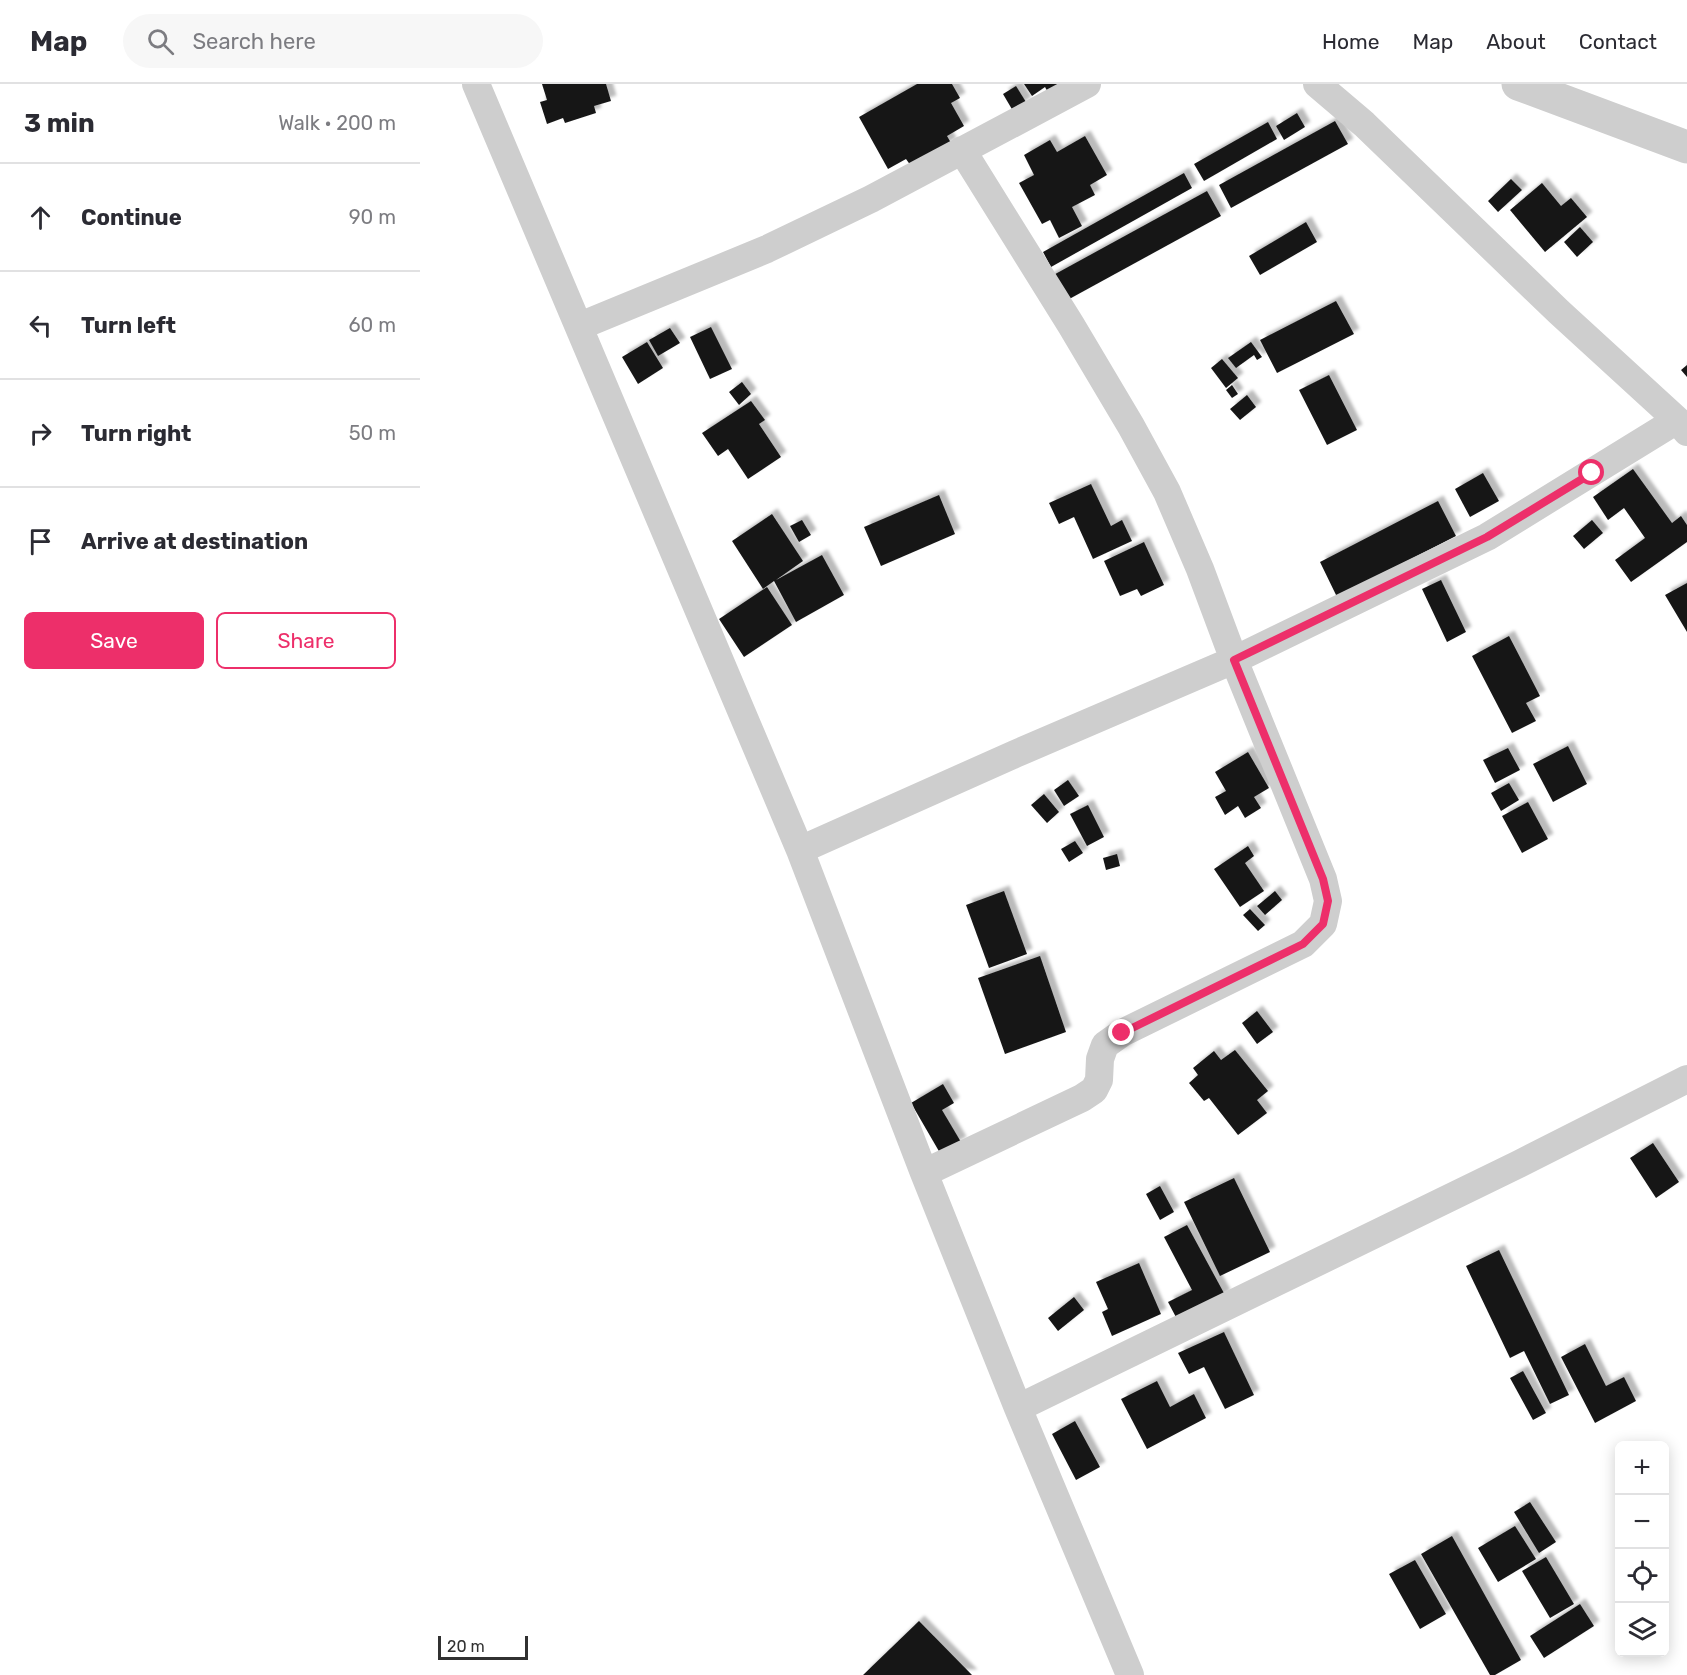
<!DOCTYPE html>
<meta charset="utf-8">
<style>
:root{--surface:#fff;--page:#f7f7f7;--text:#2b2b33;--muted:#7c7c81;--line:#e1e1e2;--accent:#ed2f6a}
body{margin:0;font-family:Rubik,sans-serif;background:var(--page);color:var(--text)}
.controls{position:absolute;right:18px;bottom:18px;display:grid;overflow:hidden;border-radius:9px;box-shadow:0 3px 15px #0003}
.controls button{width:54px;height:54px;display:grid;place-items:center;padding:0;border:0;border-bottom:2px solid var(--line);background:var(--surface);color:var(--text);font:30px sans-serif}
.scale{position:absolute;left:18px;bottom:15px;width:90px;box-sizing:border-box;padding-left:6px;border:3px solid #313131;border-top:0;font-size:16px;line-height:21px;white-space:nowrap;color:#313131;-webkit-text-stroke:4px #fff;paint-order:stroke}
.stop{position:absolute;width:18px;height:18px;margin:-14px;border:4px solid #ed2f6a;border-radius:50%;background:#fff}
.stop.end{background:#ed2f6a;border-color:#fff;box-shadow:0 2px 6px #0008}
.list{margin:0;padding:0;list-style:none}
h2{display:flex;justify-content:space-between;align-items:center;height:78px;margin:0;padding:0 24px;font-size:26px}
h2 small{font-size:20px;font-weight:400;color:var(--muted)}
.list li{display:grid;grid-template-columns:39px 1fr auto;gap:18px;align-items:center;box-sizing:border-box;height:108px;padding:0 24px;border-top:2px solid var(--line)}
.list b{display:block;font-size:22px;white-space:nowrap}
.list em{font-size:20px;font-style:normal;color:var(--muted)}
.actions{display:flex;gap:12px;padding:18px 24px}
.actions a{flex:1;padding:14px 0;border:2px solid var(--accent);border-radius:9px;text-align:center;font-size:21px;color:var(--accent)}
.actions .main{background:var(--accent);color:#fff}
.icon{flex:none;width:33px;height:33px;fill:none;stroke:currentColor;stroke-width:2;stroke-linecap:round;stroke-linejoin:round}
.map{position:relative;flex:none;width:1267px;height:1591px;overflow:hidden}
header{display:flex;align-items:center;gap:36px;box-sizing:border-box;height:84px;padding:0 30px;background:var(--surface);border-bottom:2px solid var(--line)}
header strong{font-size:28px}
nav{display:flex;gap:33px;margin-inline-start:auto;font-size:21px}
.search{width:420px;height:54px;background:var(--page);display:flex;align-items:center;gap:15px;box-sizing:border-box;padding:0 21px;border-radius:33px;color:var(--muted);font-size:22px}
main{display:flex}
aside{flex:1;background:var(--surface)}
.map>svg:first-child{display:block}
</style>
<header>
<strong>Map</strong>
<div class="search"><svg class="icon" aria-label="search" viewBox="0 0 24 24"><circle cx="10" cy="10" r="6"/><path d="M15 15l6 6"/></svg>Search here</div>
<nav><a>Home</a><a>Map</a><a>About</a><a>Contact</a></nav>
</header>
<main>
<aside>
<h2>3 min<small>Walk · 200 m</small></h2>
<ul class="list">
<li><svg class="icon" aria-label="ahead" viewBox="0 0 24 24"><path d="M12 20V5M6 11l6-6 6 6"/></svg><div><b>Continue</b></div><em>90 m</em></li>
<li><svg class="icon" aria-label="left" viewBox="0 0 24 24"><path d="M17 20v-9H6M10 6l-5 5 5 5"/></svg><div><b>Turn left</b></div><em>60 m</em></li>
<li><svg class="icon" aria-label="right" viewBox="0 0 24 24"><path d="M7 20v-9h11M14 6l5 5-5 5"/></svg><div><b>Turn right</b></div><em>50 m</em></li>
<li><svg class="icon" aria-label="arrive" viewBox="0 0 24 24"><path d="M6 21V4h12l-3 4 3 4H6"/></svg><div><b>Arrive at destination</b></div></li>
</ul>
<div class="actions"><a class="main">Save</a><a>Share</a></div>
</aside>
<div class="map">
<svg width="1267" height="1591" viewBox="0 0 1267 1591">
<defs>
<filter id="shadow"><feDropShadow dx="5.5" dy="-5.5" stdDeviation="1.5" flood-color="#0004"/></filter>
</defs>
<rect width="100%" height="100%" fill="#fff"/>
<!-- building -->
<path fill="#181818" filter="url(#shadow)" d="M122 0H186L191 17 174 22 176 29 145 39 143 34 127 40 120 18 127 16Z
M497 0H532L540 14 531 19 544 42 527 52 531 59 491 82 486 75 468 85 439 33Z
M604 0H639L630 12 625 3 612 12Z
M596 2 606 18 593 27 583 10Z
M877 29 885 43 864 56 856 42Z
M915 37 928 60 811 124 799 101Z
M848 38 857 55 784 97 774 80Z
M665 52 687 91 670 101 675 111 652 123 662 142 639 154 630 136 622 140 599 99 614 91 604 71 630 56 637 68Z
M764 89 772 104 631 183 623 168Z
M1091 95 1102 106 1078 128 1068 117Z
M1122 99 1141 122 1151 114 1167 133 1125 168 1090 126Z
M787 107 801 132 642 219 628 194Z
M886 138 897 158 840 191 829 172Z
M1160 143 1173 158 1157 173 1144 158Z
M916 217 934 250 857 289 840 256Z
M291 243 312 285 290 295 270 253Z
M250 244 260 259 238 272 229 256Z
M227 258 243 284 218 300 202 273Z
M831 258 842 273 837 276 834 271 816 284 808 274Z
M802 275 818 294 806 304 791 284Z
M1267 281V293L1261 286Z
M909 291 937 346 907 361 879 306Z
M322 298 331 310 319 321 309 308Z
M812 301 818 310 812 314 806 306Z
M827 311 836 323 820 336 810 325Z
M331 317 345 336 339 340 361 373 328 395 308 365 298 372 282 349Z
M1213 385 1252 439 1261 432 1267 441V458L1211 498 1195 476 1225 454 1204 424 1188 436 1173 413Z
M1063 389 1079 417 1050 433 1035 405Z
M671 400 691 442 702 436 712 457 673 475 654 433 639 440 629 419Z
M519 411 535 450 461 482 444 443Z
M1018 417 1036 452 917 513 900 478Z
M352 430 383 477 356 496 402 471 424 511 376 538 354 497 343 505 312 457Z
M382 436 391 451 379 458 370 442Z
M1172 436 1183 449 1164 465 1153 452Z
M724 458 744 501 721 512 717 505 700 512 684 477Z
M1021 496 1046 548 1027 558 1002 505Z
M1267 499V548L1245 511Z
M347 503 372 541 324 573 299 535Z
M1089 552 1120 612 1106 619 1116 637 1092 649 1052 572Z
M1148 662 1167 700 1133 718 1113 680Z
M1088 664 1100 686 1075 699 1063 676Z
M828 668 849 704 834 713 841 724 825 734 818 722 805 731 795 713 806 707 795 688Z
M648 696 659 712 644 722 634 706Z
M1089 699 1099 716 1081 727 1071 709Z
M624 710 639 728 627 739 611 721Z
M1108 718 1128 755 1102 769 1082 732Z
M668 721 684 753 667 762 650 730Z
M655 757 663 769 649 778 641 765Z
M828 762 834 772 825 779 844 807 820 823 794 785Z
M697 770 700 782 686 786 683 774Z
M584 807 607 870 569 884 546 821Z
M855 807 862 816 845 831 837 822Z
M830 825 845 841 838 847 823 831Z
M620 872 646 948 585 970 558 894Z
M837 927 853 948 837 960 822 939Z
M815 966 848 1007 837 1016 847 1029 818 1051 789 1014 784 1017 769 999 778 991 773 984 794 967 801 976Z
M523 1000 534 1019 522 1026 541 1058 520 1069 491 1019Z
M1233 1059 1259 1098 1236 1114 1210 1074Z
M814 1094 850 1168 800 1192 764 1118Z
M740 1102 754 1128 740 1136 726 1110Z
M767 1141 805 1211 758 1237 748 1218 772 1206 744 1153Z
M1079 1166 1149 1311 1130 1320 1104 1267 1090 1274 1046 1182Z
M719 1179 741 1230 692 1252 682 1228 688 1225 676 1198Z
M654 1213 664 1226 638 1247 628 1234Z
M804 1248 834 1311 805 1325 784 1283 769 1290 758 1269Z
M1165 1260 1186 1302 1204 1293 1216 1317 1175 1339 1141 1273Z
M1103 1287 1126 1329 1113 1336 1090 1294Z
M737 1297 750 1323 774 1310 786 1334 727 1365 701 1315Z
M655 1337 680 1383 656 1396 632 1350Z
M1110 1418 1136 1458 1119 1469 1094 1428Z
M1095 1442 1116 1475 1078 1498 1058 1464Z
M1032 1452 1101 1576 1075 1591H1070L1001 1470Z
M1126 1473 1154 1520 1130 1534 1102 1487Z
M995 1476 1026 1530 1000 1545 969 1490Z
M1160 1520 1174 1542 1124 1574 1110 1552Z
M499 1537 552 1591H443Z"/>
<g fill="none" stroke-linecap="round" stroke-linejoin="round">
<!-- minor -->
<path stroke="#cecece" stroke-width="28" d="M56 0 380 766 504 1089 598 1324 710 1591
M897 0 944 40 1139 228 1257 336 1267 348
M160 242 347 165 451 115 667 0
M380 766 595 670 814 576 1067 453 1257 336
M504 1089 662 1014 674 1006 679 996 680 975 685 961 702 949 883 860 903 840 908 817 903 795 814 576 780 485 747 408 711 342 651 241 542 66
M598 1324 1099 1080 1267 995"/>
<!-- tertiary -->
<path stroke="#cecece" stroke-width="33" d="M1098 0 1267 63"/>
</g>
<g fill="none" stroke-linecap="round" stroke-linejoin="round">
<!-- route -->
<path stroke="#ed2f6a" stroke-width="8" d="M702 949 883 860 903 840 908 817 903 795 814 576 1067 453 1172 389"/>
</g>
</svg>
<div class="controls">
<button>+</button>
<button>−</button>
<button><svg class="icon" aria-label="locate" viewBox="0 0 24 24"><circle cx="12" cy="12" r="6"/><path d="M12 2v4M12 18v4M2 12h4M18 12h4"/></svg></button>
<button><svg class="icon" aria-label="layers" viewBox="0 0 24 24"><path d="M12 4l9 5-9 5-9-5zM3 14l9 5 9-5"/></svg></button>
</div>
<div class="scale">20 m</div>
<div class="stop" style="left:1172px;top:389px"></div>
<div class="stop end" style="left:702px;top:949px"></div>
</div>
</main>
